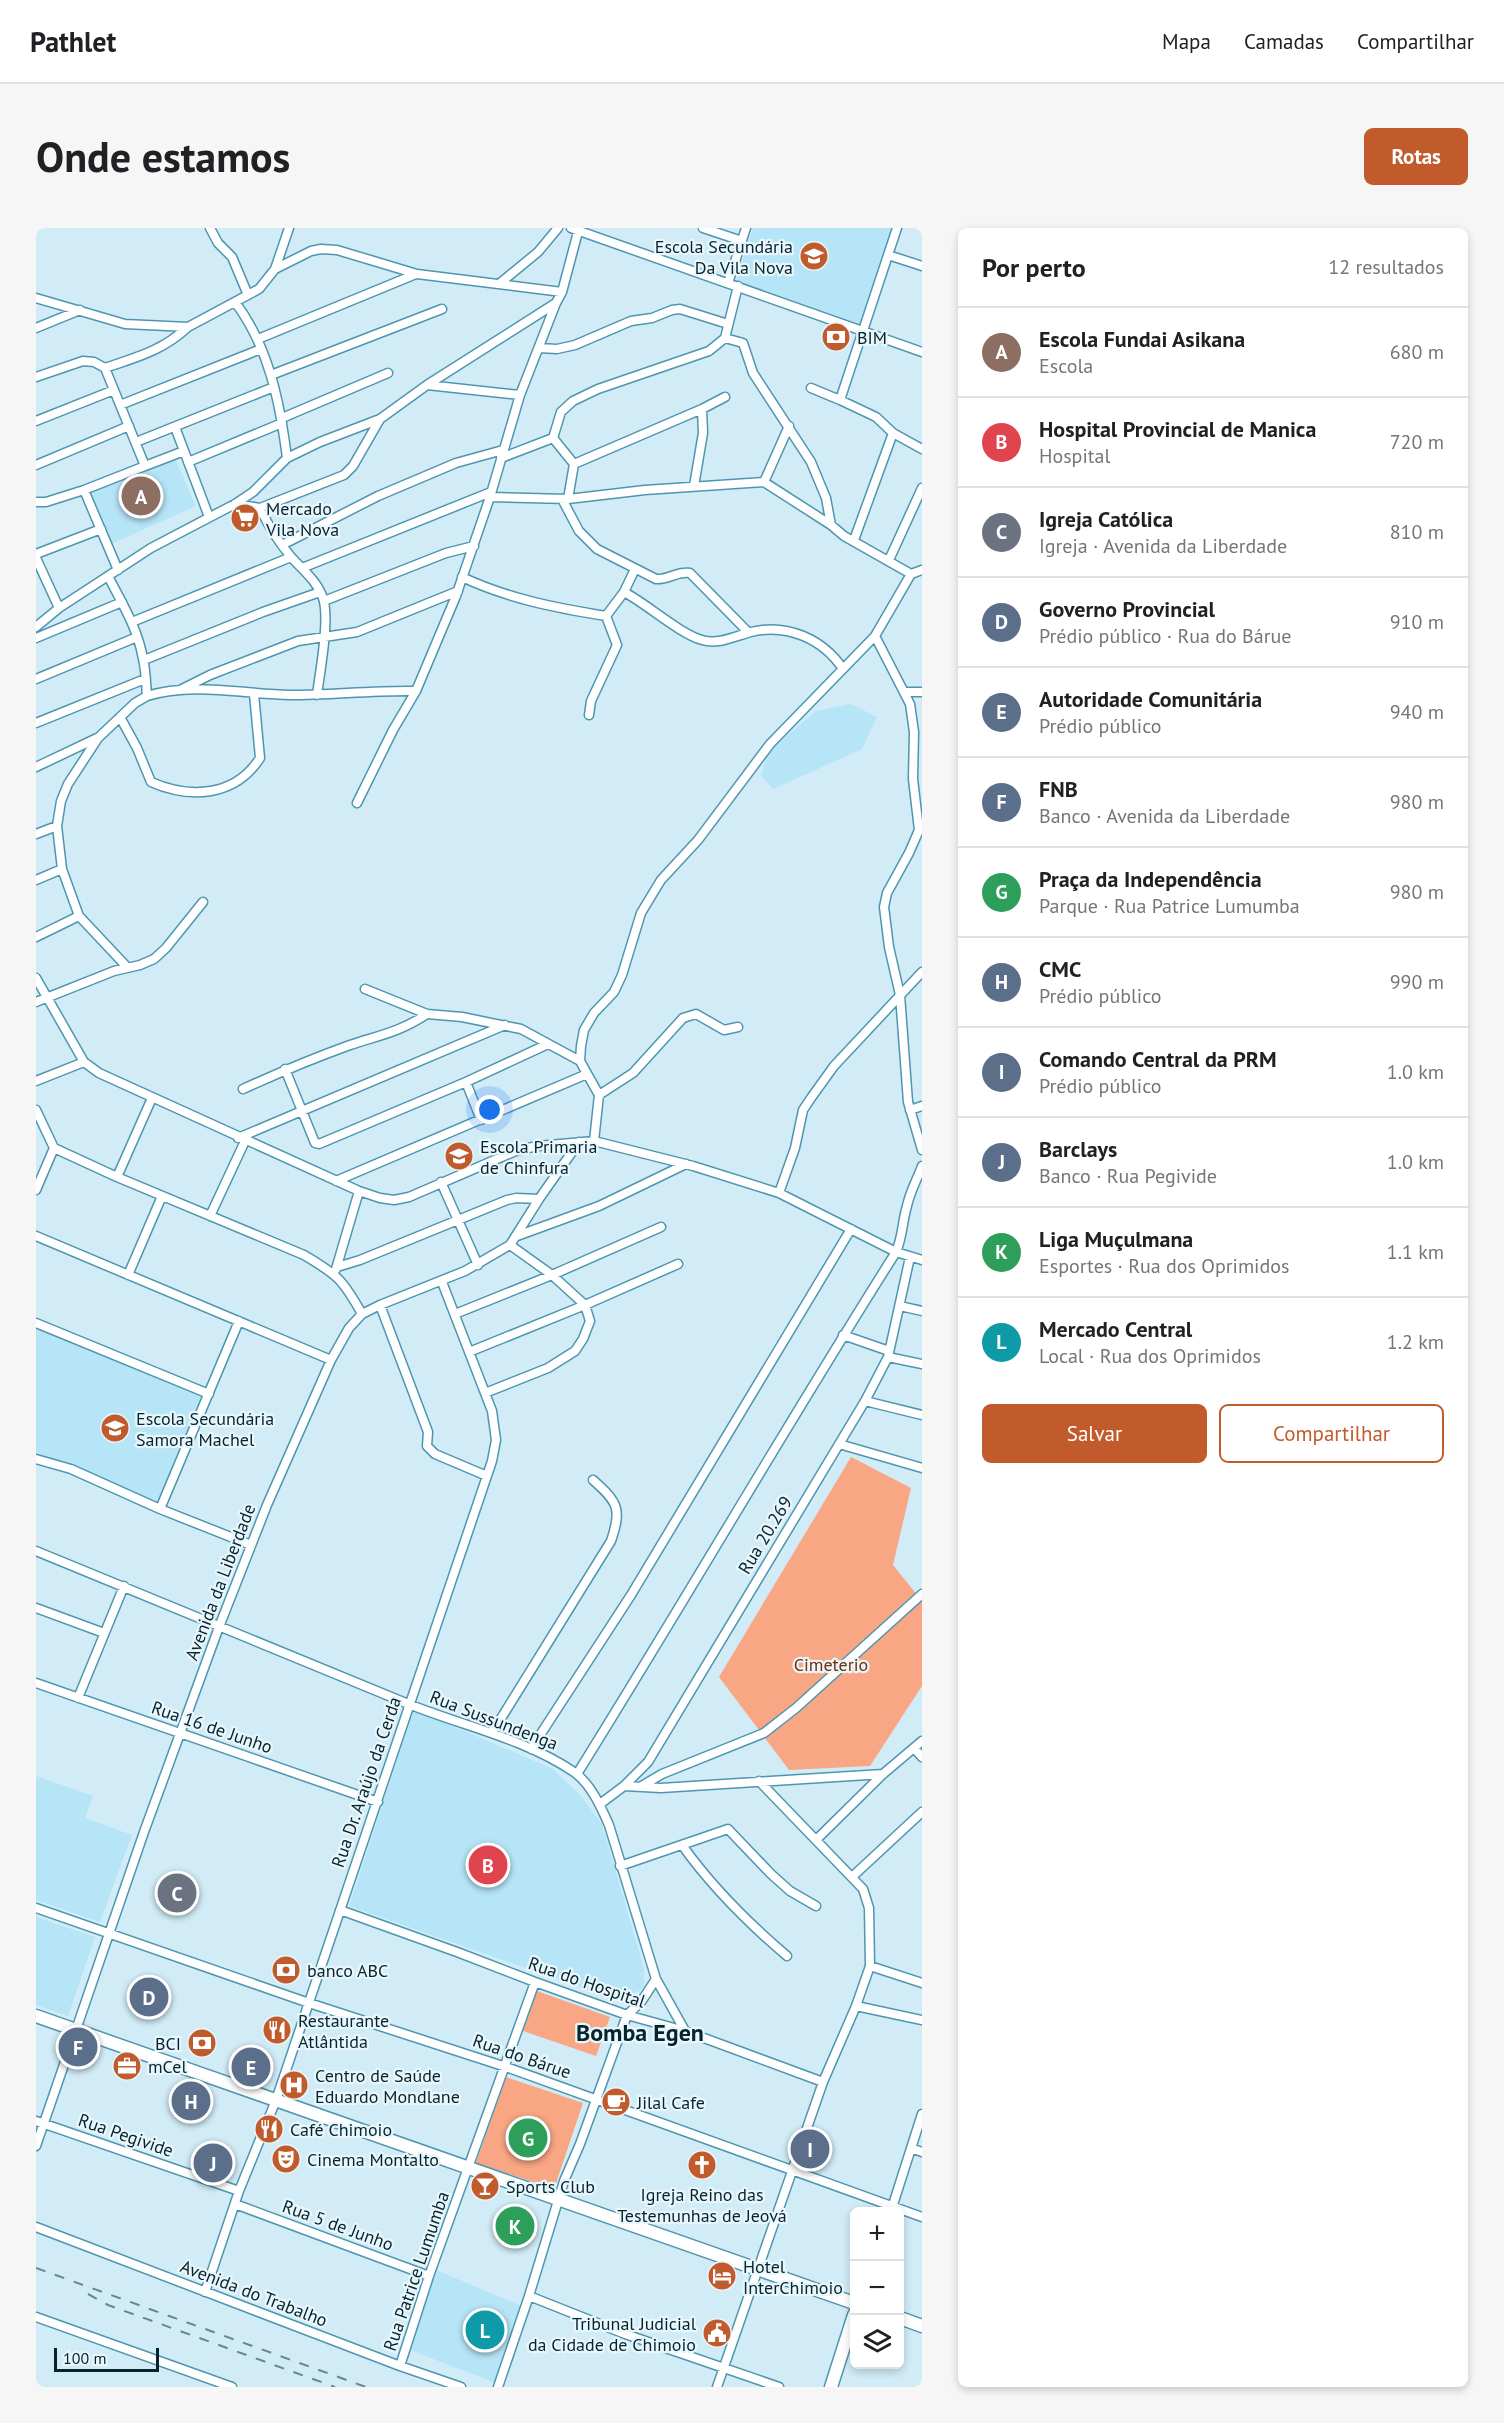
<!DOCTYPE html>
<html lang="pt">
<meta charset="utf-8">
<style>
:root{--surface:#fff;--page:#f6f6f6;--text:#202124;--muted:#757577;--line:#e0e0e0;--accent:#c15b2c}
body{margin:0;font-family:"PT Sans",sans-serif;background:var(--page);color:var(--text)}
.controls{position:absolute;right:18px;bottom:18px;display:grid;overflow:hidden;border-radius:9px;box-shadow:0 3px 9px #0003}
.controls button{width:54px;height:54px;display:grid;place-items:center;padding:0;border:0;border-bottom:2px solid var(--line);background:var(--surface);color:var(--text);font:30px sans-serif}
.scale{position:absolute;left:18px;bottom:15px;width:105px;box-sizing:border-box;padding-left:6px;border:3px solid #05242e;border-top:0;font-size:16px;line-height:21px;white-space:nowrap;color:#05242e;-webkit-text-stroke:4px #e9f7fc;paint-order:stroke}
.you{position:absolute;left:454px;top:882px;width:21px;height:21px;margin:-15px;border:4px solid #fff;border-radius:50%;background:#1a73e8;box-shadow:0 0 0 9px #1a73e833}
.badge{display:grid;place-items:center;width:39px;height:39px;border-radius:50%;background:var(--accent);color:#fff;font-size:20px;font-weight:700}
.pin{position:absolute;translate:-50% -50%;border:3px solid #fff;box-shadow:0 2px 6px #0006}
.list{margin:0;padding:0;list-style:none}
h2{display:flex;justify-content:space-between;align-items:center;height:78px;margin:0;padding:0 24px;font-size:26px}
h2 small{font-size:20px;font-weight:400;color:var(--muted)}
.list li{display:grid;grid-template-columns:39px 1fr auto;gap:18px;align-items:center;box-sizing:border-box;height:90px;padding:0 24px;border-top:2px solid var(--line)}
.list b{display:block;font-size:22px;white-space:nowrap}
.list p{margin:0;font-size:20px;white-space:nowrap;color:var(--muted)}
.list em{font-size:20px;font-style:normal;color:var(--muted)}
.actions{display:flex;gap:12px;padding:18px 24px}
.actions a{flex:1;padding:14px 0;border:2px solid var(--accent);border-radius:9px;text-align:center;font-size:21px;color:var(--accent)}
.actions .main{background:var(--accent);color:#fff}
.icon{flex:none;width:33px;height:33px;fill:none;stroke:currentColor;stroke-width:2;stroke-linecap:round;stroke-linejoin:round}
.map{position:relative;flex:none;width:886px;height:2159px;overflow:hidden;border-radius:9px}
header{display:flex;align-items:center;gap:36px;box-sizing:border-box;height:84px;padding:0 30px;background:var(--surface);border-bottom:2px solid var(--line)}
header strong{font-size:28px}
nav{display:flex;gap:33px;margin-inline-start:auto;font-size:21px}
.intro{display:flex;align-items:center;justify-content:space-between;box-sizing:border-box;height:144px;padding:0 36px}
h1{margin:0;font-size:42px}
.button{padding:15px 27px;border-radius:9px;background:var(--accent);color:#fff;font-size:21px;font-weight:700}
main{display:flex;gap:36px;padding:0 36px}
aside{flex:1;background:var(--surface);border-radius:9px;box-shadow:0 3px 9px #0003}
.map>svg:first-child{display:block}
</style>
<header>
<strong>Pathlet</strong>
<nav><a>Mapa</a><a>Camadas</a><a>Compartilhar</a></nav>
</header>
<div class="intro"><h1>Onde estamos</h1><a class="button">Rotas</a></div>
<main>
<div class="map">
<svg width="886" height="2159" viewBox="0 0 886 2159">
<rect width="100%" height="100%" fill="#d1ecf7"/>
<!-- built -->
<path fill="#b6e5f7" d="M717 0H859L823 99 699 57Z
M136 224 160 278 73 317 51 259Z
M815 476 841 489 826 521 737 561 725 548 732 523 780 483Z
M0 1096 170 1169 125 1280 0 1230Z
M378 1481 517 1541 545 1568 566 1596 608 1740V1759L596 1768H570L313 1678Z
M0 1548 57 1568 49 1590 96 1607 64 1694 0 1672Z
M0 1689 59 1709 32 1788 0 1777Z
M400 2042 486 2078 462 2156 374 2122Z"/>
<!-- green -->
<path fill="#f8a684" d="M815 1229 875 1260 857 1337 886 1373V1458L834 1538 753 1542 683 1449Z
M501 1763 574 1789 560 1828 487 1803Z
M470 1849 547 1875 518 1961 440 1935Z"/>
<g fill="none" stroke-linecap="round" stroke-linejoin="round">
<!-- street casing -->
<g stroke="#4e96af" stroke-width="11">
<path id="street" d="M174 0 182 15 196 29 212 67
M535 0 886 124
M667 0 706 13
M852 27 886 38
M239 41 275 23 285 21 301 22 381 46 526 64
M692 55 710 0
M463 56 502 24 522 0
M702 58 689 110 707 115 717 145 775 234 790 270 795 297 808 308 875 346 886 342
M0 70 89 96 152 99 223 61 239 41 253 0
M199 74C233 119 244 175 251 230
M0 100 44 82
M222 111 380 46
M503 120 521 121 539 117 595 93 616 90 636 82 644 81 692 96
M69 140C101 129 126 123 152 99
M235 147 406 81
M0 149 47 133 58 134 69 140 109 238 48 262 82 342
M391 157 484 167
M775 160 804 172
M84 177 225 121
M246 190 352 145
M0 193 78 162
M139 199 173 289
M857 205 886 221
M517 210 538 236 532 271
M100 214 238 159
M465 230 517 210 525 184 537 173 562 161 673 123 689 110
M152 234 246 195
M538 236 666 181 689 169
M0 237 93 198
M109 238 148 223
M728 254 753 198
M658 258 667 205 666 181
M454 269 532 271 609 262 728 254 795 297
M526 271 543 303 561 321 620 351C632 352 641 343 654 345L712 404
M0 274H10L48 262
M199 276 224 280 308 247 317 238 344 191
M224 280C232 297 244 316 256 330 268 343 281 353 287 370 294 391 284 443 281 467
M818 312 857 205 840 189 804 172 861 0
M246 317 342 268 420 235 467 222
M0 326 65 301
M0 330 23 380
M853 332 886 260
M266 340 455 264
M72 348C86 375 102 401 107 431 110 443 110 456 111 468L99 475 62 510 32 556 25 573 21 598 26 641 43 688 91 739
M426 349C473 371 520 380 570 388
M588 364C611 376 644 406 666 412 683 417 699 408 715 404 751 395 787 411 807 441
M288 373 410 325 438 318
M96 394 255 329
M0 399 23 380 115 320 199 276 217 264 251 230 284 214 344 191 391 157 520 75 526 64 543 0
M839 408 874 476 878 504 877 551 883 602 873 625 851 665 848 679 853 719 864 767 872 874 886 922
M0 410 86 374
M108 432 227 384 284 364
M0 451 101 409
M144 462 174 447 262 413 321 404 422 363
M869 464H886
M111 468C156 454 208 466 254 467 296 467 338 462 380 463
M553 487 555 473 581 417 570 388 588 364 599 341
M84 489 101 520 115 554C154 571 199 569 224 530L218 466
M0 495 109 451
M0 539 61 510
M321 575 357 502 380 463 420 368 454 269 484 167 520 75
M0 606 21 598
M0 652 26 641
M0 709 43 688
M0 750 48 834 63 845 323 963 344 970 358 972 373 969 482 922 502 918 558 913 657 938 743 965 860 1024 886 1032
M329 761 391 786 426 789 485 801 544 833
M0 774 78 743 104 737 118 731 130 720 167 674
M249 841 279 915 283 916 430 854 512 816
M0 853 48 834
M430 854 445 892
M207 861C242 845 278 830 314 817 344 807 364 804 391 786
M563 867 597 845 647 790 660 786 688 802 702 799
M0 882 18 920 0 962
M874 882 886 878
M202 910 469 797
M558 913 563 867 544 833 545 818 548 802 558 785 578 764 586 747 605 685 625 652 662 612 734 516 839 408 875 346
M18 920 81 949 268 1027C302 1047 307 1052 326 1086
M81 949 116 870
M300 953 551 846
M405 954 442 1037
M743 965 759 920 767 882 775 870 798 838 886 744
M174 988 209 913
M0 1008 295 1132
M481 1008 563 978 650 936
M301 1039 324 1032 471 972 480 970 503 971
M300 1041 323 963
M92 1047 126 968
M344 1077 392 1204 391 1218 399 1226 451 1248
M864 1078 886 1083
M419 1086 516 1047 625 999
M0 1095 173 1166
M807 1107 853 1123
M433 1124 549 1077 516 1047 474 1017
M852 1129 886 1136
M449 1165 512 1140 539 1123 547 1111 554 1093 549 1077 642 1036
M829 1173 886 1187
M803 1216 886 1240
M0 1231 35 1241 124 1281 215 1317
M124 1281 203 1093
M0 1323C124 1373 247 1425 370 1475 426 1498 488 1510 538 1544 555 1556 565 1579 573 1597L620 1751 649 1803
M0 1380 68 1405
M0 1455 342 1574
M42 1470 88 1358
M456 1505 575 1313C586 1281 582 1274 557 1252
M878 1520 886 1529
M495 1521 595 1367 815 1001
M541 1546C649 1373 751 1196 860 1024 867 1008 866 994 871 978 874 963 881 952 886 938
M588 1558 625 1560 847 1546
M604 1559 626 1546 728 1505 760 1480 886 1366
M564 1576 588 1558 612 1534 829 1173 852 1129 874 1029
M781 1611 847 1546 886 1513
M646 1617C676 1659 711 1694 751 1728
M584 1638 692 1601 735 1646 754 1663 780 1678
M817 1648 886 1584
M0 1680 273 1775 470 1839 886 1989
M304 1682 421 1724 499 1754 591 1787 649 1803 787 1854
M834 1738 886 1755
M820 1778 886 1792
M0 1893 203 1963
M0 1918 108 1604 183 1399 231 1277 295 1132 313 1100 326 1086 344 1077 429 1043 474 1017 503 971 543 914
M875 1920 886 1924
M199 1976 393 2048
M855 1983 886 1886
M0 1999 364 2138 425 2159
M169 2064 203 1963 240 1872 456 1233 460 1212 456 1183 406 1054
M493 2068 589 2106 743 2159
M0 2089 196 2159
M364 2138 393 2048 499 1754
M462 2159 493 2068 528 1953 544 1916 591 1787 605 1774 620 1751
M681 2159 787 1854 820 1778 834 1738 833 1680 827 1661 723 1553"/>
</g>
<!-- secondary casing -->
<g stroke="#4e96af" stroke-width="15">
<path id="secondary" d="M0 1788 818 2075
M864 2090 886 2098
M795 2159 818 2087"/>
</g>
<!-- street -->
<use href="#street" stroke="#fff" stroke-width="8"/>
<!-- secondary -->
<use href="#secondary" stroke="#fff" stroke-width="12"/>
<!-- rail -->
<path stroke="#688590" stroke-width="2" stroke-dasharray="10 10" stroke-linecap="butt" d="M0 2040 330 2159
M52 2066 72 2077 299 2159"/>
</g>
<!-- icons -->
<defs>
<g id="school-disc" transform="scale(1.5)"><circle r="9.5" fill="#c15b2c" stroke="#e9f7fc"/><path d="M0-5L7-2L0 1L-7-2ZM-4 1L0 2.5L4 1V4Q0 6-4 4Z" fill="#fff"/></g>
<g id="bank-disc" transform="scale(1.5)"><circle r="9.5" fill="#c15b2c" stroke="#e9f7fc"/><path d="M-6-4H6V4H-6ZM0-2.3a2.3 2.3 0 1 0 0 4.6a2.3 2.3 0 1 0 0-4.6Z" fill="#fff"/></g>
<g id="supermarket-disc" transform="scale(1.5)"><circle r="9.5" fill="#c15b2c" stroke="#e9f7fc"/><path d="M-6-5.5h2.5l.6 2H6L4.5 2H-2.5L-4.4-4H-6ZM-1.5 3.2a1.3 1.3 0 1 0 .1 0ZM3 3.2a1.3 1.3 0 1 0 .1 0Z" fill="#fff"/></g>
<g id="restaurant-disc" transform="scale(1.5)"><circle r="9.5" fill="#c15b2c" stroke="#e9f7fc"/><path d="M-5-6h1v4h1v-4h1v4h1v-4h1v5L-1.5 .5V6h-2V.5L-5-1ZM5-6V6H3V1.5H1.5Q1.5-4 5-6Z" fill="#fff"/></g>
<g id="office-disc" transform="scale(1.5)"><circle r="9.5" fill="#c15b2c" stroke="#e9f7fc"/><path d="M-6-3h4V-5.5h4V-3h4V5H-6ZM-1-4.5V-3h2v-1.5ZM-6 0V1H6V0Z" fill="#fff"/></g>
<g id="hospital-disc" transform="scale(1.5)"><circle r="9.5" fill="#c15b2c" stroke="#e9f7fc"/><path d="M-5-5h3v3.5h4V-5h3V5h-3V1.5h-4V5h-3Z" fill="#fff"/></g>
<g id="cafe-disc" transform="scale(1.5)"><circle r="9.5" fill="#c15b2c" stroke="#e9f7fc"/><path d="M-5.5-4.5H6V0H3Q3 3.5 0 3.5H-2.5Q-5.5 3.5-5.5 0ZM3-3.2v2h1.7v-2ZM-6 4.5H4V6H-6Z" fill="#fff"/></g>
<g id="theatre-disc" transform="scale(1.5)"><circle r="9.5" fill="#c15b2c" stroke="#e9f7fc"/><path d="M-5-5.5Q0-4 5-5.5V0Q5 5 0 6Q-5 5-5 0ZM-3.3-2.5H-1v1.5H-3.3ZM1-2.5H3.3v1.5H1ZM-2.8 1Q0 5.5 2.8 1Z" fill="#fff"/></g>
<g id="church-disc" transform="scale(1.5)"><circle r="9.5" fill="#c15b2c" stroke="#e9f7fc"/><path d="M-1.2-6h2.4v3.5h3.3v2.4h-3.3V6h-2.4V-.1h-3.3v-2.4h3.3Z" fill="#fff"/></g>
<g id="bar-disc" transform="scale(1.5)"><circle r="9.5" fill="#c15b2c" stroke="#e9f7fc"/><path d="M-6-5H6L.8 .8V4.5H3.5V6h-7V4.5H-.8V.8Z" fill="#fff"/></g>
<g id="hotel-disc" transform="scale(1.5)"><circle r="9.5" fill="#c15b2c" stroke="#e9f7fc"/><path d="M-6-4.5h1.5V1H6V5H4.5V3h-9V5H-6ZM-4 0a1.8 1.8 0 1 1 3.6 0ZM.5 0V-2.5h3Q6-2.5 6 0Z" fill="#fff"/></g>
<g id="civic-disc" transform="scale(1.5)"><circle r="9.5" fill="#c15b2c" stroke="#e9f7fc"/><path d="M-.6-6.5H3V-4.5H.6V-3L4-1V1h2V6H-6V1h2V-1L-.6-3ZM-1.2 2.5V6h2.4V2.5Z" fill="#fff"/></g>
</defs>
<g fill-rule="evenodd">
<use href="#school-disc" x="778" y="28"/>
<use href="#bank-disc" x="800" y="109"/>
<use href="#supermarket-disc" x="209" y="290"/>
<use href="#school-disc" x="423" y="928"/>
<use href="#school-disc" x="79" y="1200"/>
<use href="#bank-disc" x="250" y="1742"/>
<use href="#restaurant-disc" x="241" y="1802"/>
<use href="#bank-disc" x="166" y="1815"/>
<use href="#office-disc" x="91" y="1838"/>
<use href="#hospital-disc" x="258" y="1857"/>
<use href="#cafe-disc" x="580" y="1874"/>
<use href="#restaurant-disc" x="233" y="1901"/>
<use href="#theatre-disc" x="250" y="1931"/>
<use href="#church-disc" x="666" y="1937"/>
<use href="#bar-disc" x="449" y="1958"/>
<use href="#hotel-disc" x="686" y="2048"/>
<use href="#civic-disc" x="681" y="2105"/>
</g>
<g text-anchor="middle" dominant-baseline="central" stroke-width="4.5" stroke-linejoin="round" paint-order="stroke">
<!-- poi labels -->
<g font-size="18" fill="#05242e" stroke="#e9f7fc" text-anchor="start">
<text x="757" y="18" text-anchor="end">Escola Secundária<tspan x="757" dy="21">Da Vila Nova</tspan></text>
<text x="821" y="109">BIM</text>
<text x="230" y="280">Mercado<tspan x="230" dy="21">Vila Nova</tspan></text>
<text x="444" y="918">Escola Primaria<tspan x="444" dy="21">de Chinfura</tspan></text>
<text x="100" y="1190">Escola Secundária<tspan x="100" dy="21">Samora Machel</tspan></text>
<text x="271" y="1742">banco ABC</text>
<text x="262" y="1792">Restaurante<tspan x="262" dy="21">Atlântida</tspan></text>
<text x="145" y="1815" text-anchor="end">BCI</text>
<text x="112" y="1838">mCel</text>
<text x="279" y="1847">Centro de Saúde<tspan x="279" dy="21">Eduardo Mondlane</tspan></text>
<text x="601" y="1874">Jilal Cafe</text>
<text x="254" y="1901">Café Chimoio</text>
<text x="271" y="1931">Cinema Montalto</text>
<text x="470" y="1958">Sports Club</text>
<text x="666" y="1966" text-anchor="middle">Igreja Reino das<tspan x="666" dy="21">Testemunhas de Jeová</tspan></text>
<text x="707" y="2038">Hotel<tspan x="707" dy="21">InterChimoio</tspan></text>
<text x="660" y="2095" text-anchor="end">Tribunal Judicial<tspan x="660" dy="21">da Cidade de Chimoio</tspan></text>
</g>
<!-- street labels -->
<g font-size="18" fill="#05242e" stroke="#e9f7fc">
<text transform="translate(729 1307) rotate(-59)">Rua 20.269</text>
<text transform="translate(184 1354) rotate(-69)">Avenida da Liberdade</text>
<text transform="translate(458 1492) rotate(21)">Rua Sussundenga</text>
<text transform="translate(176 1499) rotate(19)">Rua 16 de Junho</text>
<text transform="translate(330 1554) rotate(-71)">Rua Dr. Araújo da Cerda</text>
<text transform="translate(551 1754) rotate(19)">Rua do Hospital</text>
<text transform="translate(486 1828) rotate(19)">Rua do Bárue</text>
<text transform="translate(90 1907) rotate(19)">Rua Pegivide</text>
<text transform="translate(302 1997) rotate(20)">Rua 5 de Junho</text>
<text transform="translate(380 2043) rotate(-71)">Rua Patrice Lumumba</text>
<text transform="translate(218 2065) rotate(21)">Avenida do Trabalho</text>
</g>
<!-- park labels -->
<g font-size="18" fill="#732c07" stroke="#e9f7fc">
<text x="795" y="1436">Cimeterio</text>
</g>
<!-- district labels -->
<g font-size="24" font-weight="bold" fill="#05242e" stroke="#e9f7fc">
<text x="604" y="1804">Bomba Egen</text>
</g>
</g>
</svg>
<div class="controls">
<button>+</button>
<button>−</button>
<button><svg class="icon" aria-label="layers" viewBox="0 0 24 24"><path d="M12 4l9 5-9 5-9-5zM3 14l9 5 9-5"/></svg></button>
</div>
<div class="scale">100 m</div>
<div class="you"></div>
<div class="pin badge" style="left:105px;top:268px;background:#8d6e63">A</div>
<div class="pin badge" style="left:452px;top:1637px;background:#e0444e">B</div>
<div class="pin badge" style="left:141px;top:1665px;background:#6b7280">C</div>
<div class="pin badge" style="left:113px;top:1769px;background:#5c6f8a">D</div>
<div class="pin badge" style="left:215px;top:1839px;background:#5c6f8a">E</div>
<div class="pin badge" style="left:42px;top:1819px;background:#5c6f8a">F</div>
<div class="pin badge" style="left:492px;top:1910px;background:#2e9e5b">G</div>
<div class="pin badge" style="left:155px;top:1873px;background:#5c6f8a">H</div>
<div class="pin badge" style="left:774px;top:1921px;background:#5c6f8a">I</div>
<div class="pin badge" style="left:177px;top:1935px;background:#5c6f8a">J</div>
<div class="pin badge" style="left:479px;top:1998px;background:#2e9e5b">K</div>
<div class="pin badge" style="left:449px;top:2102px;background:#0f9aa8">L</div>
</div>
<aside>
<h2>Por perto<small>12 resultados</small></h2>
<ul class="list">
<li><span class="badge" style="background:#8d6e63">A</span><div><b>Escola Fundai Asikana</b><p>Escola</p></div><em>680 m</em></li>
<li><span class="badge" style="background:#e0444e">B</span><div><b>Hospital Provincial de Manica</b><p>Hospital</p></div><em>720 m</em></li>
<li><span class="badge" style="background:#6b7280">C</span><div><b>Igreja Católica</b><p>Igreja · Avenida da Liberdade</p></div><em>810 m</em></li>
<li><span class="badge" style="background:#5c6f8a">D</span><div><b>Governo Provincial</b><p>Prédio público · Rua do Bárue</p></div><em>910 m</em></li>
<li><span class="badge" style="background:#5c6f8a">E</span><div><b>Autoridade Comunitária</b><p>Prédio público</p></div><em>940 m</em></li>
<li><span class="badge" style="background:#5c6f8a">F</span><div><b>FNB</b><p>Banco · Avenida da Liberdade</p></div><em>980 m</em></li>
<li><span class="badge" style="background:#2e9e5b">G</span><div><b>Praça da Independência</b><p>Parque · Rua Patrice Lumumba</p></div><em>980 m</em></li>
<li><span class="badge" style="background:#5c6f8a">H</span><div><b>CMC</b><p>Prédio público</p></div><em>990 m</em></li>
<li><span class="badge" style="background:#5c6f8a">I</span><div><b>Comando Central da PRM</b><p>Prédio público</p></div><em>1.0 km</em></li>
<li><span class="badge" style="background:#5c6f8a">J</span><div><b>Barclays</b><p>Banco · Rua Pegivide</p></div><em>1.0 km</em></li>
<li><span class="badge" style="background:#2e9e5b">K</span><div><b>Liga Muçulmana</b><p>Esportes · Rua dos Oprimidos</p></div><em>1.1 km</em></li>
<li><span class="badge" style="background:#0f9aa8">L</span><div><b>Mercado Central</b><p>Local · Rua dos Oprimidos</p></div><em>1.2 km</em></li>
</ul>
<div class="actions"><a class="main">Salvar</a><a>Compartilhar</a></div>
</aside>
</main>
